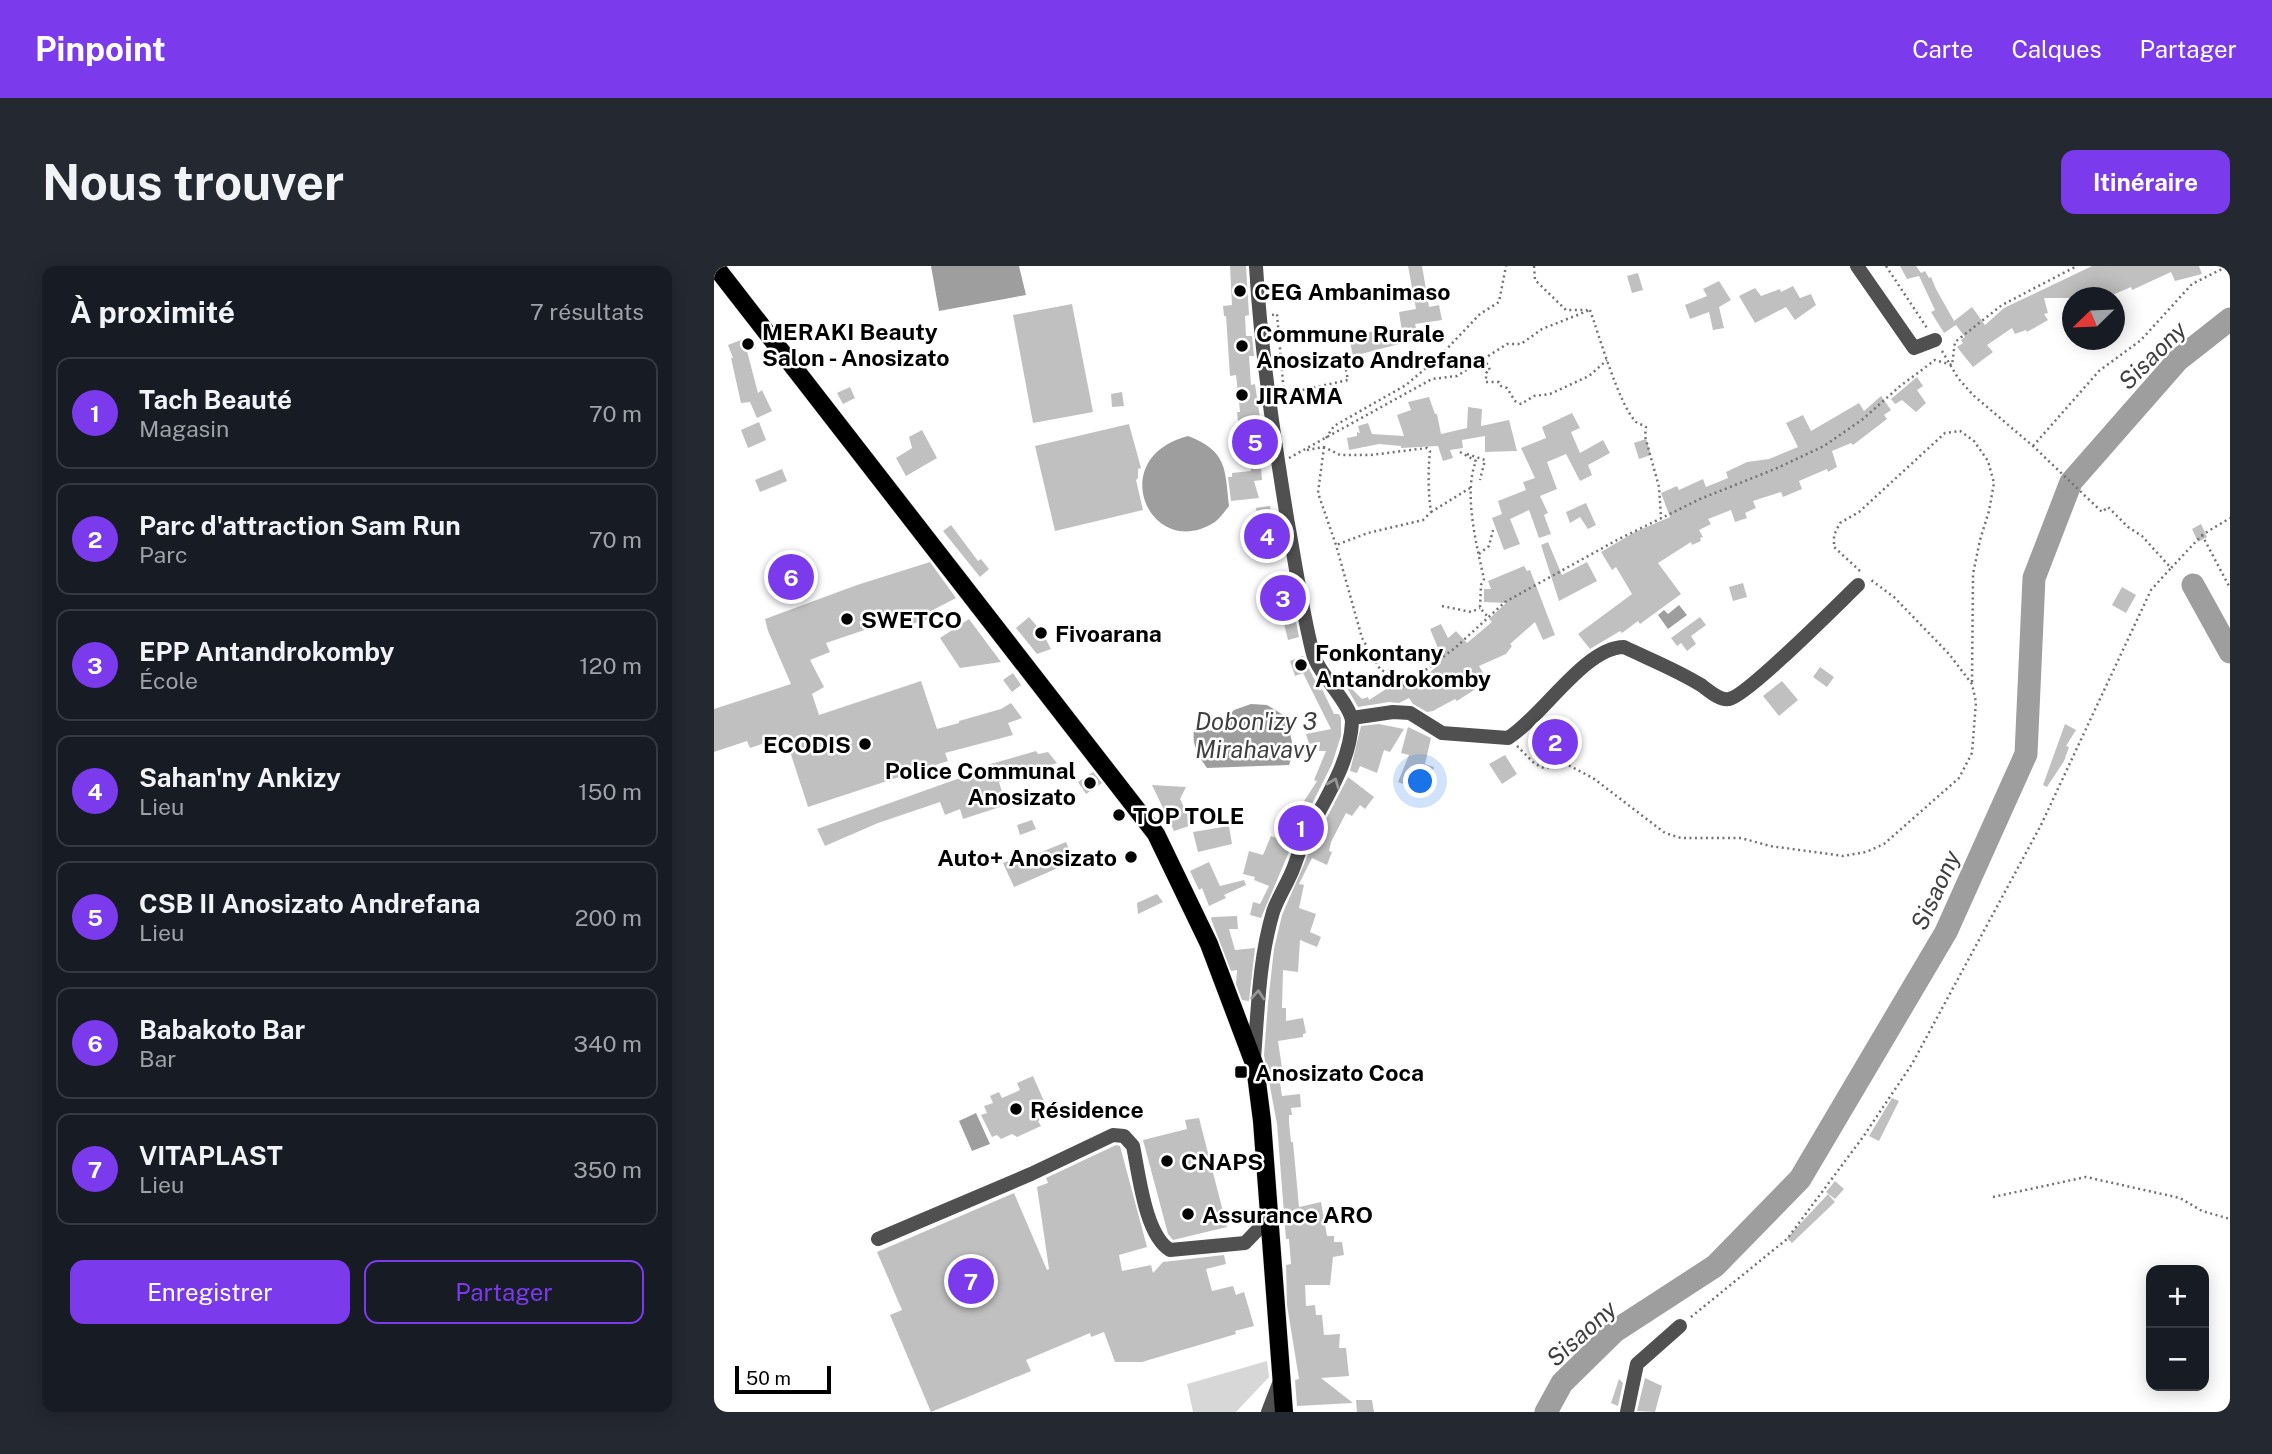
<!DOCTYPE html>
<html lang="fr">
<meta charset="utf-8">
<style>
:root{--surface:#171b24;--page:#242831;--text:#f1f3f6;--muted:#9ea1a6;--line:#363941;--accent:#7c3aed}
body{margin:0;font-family:"Public Sans",sans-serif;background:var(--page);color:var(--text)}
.controls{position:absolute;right:21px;bottom:21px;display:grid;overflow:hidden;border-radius:14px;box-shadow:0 4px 18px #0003}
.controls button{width:63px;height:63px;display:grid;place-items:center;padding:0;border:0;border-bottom:2px solid var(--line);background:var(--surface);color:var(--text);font:35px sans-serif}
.compass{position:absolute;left:1348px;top:21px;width:63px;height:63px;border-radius:50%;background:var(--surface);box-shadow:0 4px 18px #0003;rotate:247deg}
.scale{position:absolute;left:21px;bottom:18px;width:96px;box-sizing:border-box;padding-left:7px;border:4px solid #000;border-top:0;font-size:19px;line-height:24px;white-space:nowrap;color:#000;-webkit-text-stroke:5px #fff;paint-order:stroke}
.you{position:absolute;left:707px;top:516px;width:24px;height:24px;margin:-18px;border:5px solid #fff;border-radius:50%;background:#1a73e8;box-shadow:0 0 0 10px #1a73e833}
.badge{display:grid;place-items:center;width:46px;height:46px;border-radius:50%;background:var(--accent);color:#fff;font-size:23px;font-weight:700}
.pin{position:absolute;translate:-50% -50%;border:4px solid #fff;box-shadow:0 2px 7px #0006}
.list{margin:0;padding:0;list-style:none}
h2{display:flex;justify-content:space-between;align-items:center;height:91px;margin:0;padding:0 28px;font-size:30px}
h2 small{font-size:23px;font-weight:400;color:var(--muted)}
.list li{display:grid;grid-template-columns:46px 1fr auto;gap:21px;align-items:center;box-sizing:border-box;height:112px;margin:0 14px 14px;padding:0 14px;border:2px solid var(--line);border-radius:14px}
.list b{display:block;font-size:26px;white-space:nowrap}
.list p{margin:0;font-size:23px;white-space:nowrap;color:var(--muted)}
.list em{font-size:23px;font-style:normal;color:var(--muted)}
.actions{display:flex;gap:14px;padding:21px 28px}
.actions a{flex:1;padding:16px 0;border:2px solid var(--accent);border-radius:14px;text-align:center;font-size:24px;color:var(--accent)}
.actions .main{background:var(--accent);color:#fff}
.map{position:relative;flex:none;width:1516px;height:1146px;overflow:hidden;border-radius:14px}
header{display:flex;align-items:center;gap:42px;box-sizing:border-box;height:98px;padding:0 35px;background:var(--accent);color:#fff}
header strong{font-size:33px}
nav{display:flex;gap:38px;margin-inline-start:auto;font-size:24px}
.intro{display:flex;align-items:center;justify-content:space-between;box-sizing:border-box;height:168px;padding:0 42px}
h1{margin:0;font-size:49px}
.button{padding:18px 32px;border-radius:14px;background:var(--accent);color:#fff;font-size:24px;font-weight:700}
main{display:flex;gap:42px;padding:0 42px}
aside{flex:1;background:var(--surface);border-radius:14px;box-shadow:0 4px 18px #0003}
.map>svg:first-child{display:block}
</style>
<header>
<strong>Pinpoint</strong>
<nav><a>Carte</a><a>Calques</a><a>Partager</a></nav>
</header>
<div class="intro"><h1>Nous trouver</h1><a class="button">Itinéraire</a></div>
<main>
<aside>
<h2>À proximité<small>7 résultats</small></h2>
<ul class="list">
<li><span class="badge">1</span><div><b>Tach Beauté</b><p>Magasin</p></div><em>70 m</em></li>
<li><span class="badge">2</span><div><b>Parc d'attraction Sam Run</b><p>Parc</p></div><em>70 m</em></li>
<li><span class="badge">3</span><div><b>EPP Antandrokomby</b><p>École</p></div><em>120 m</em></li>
<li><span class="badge">4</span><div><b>Sahan'ny Ankizy</b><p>Lieu</p></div><em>150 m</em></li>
<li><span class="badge">5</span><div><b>CSB II Anosizato Andrefana</b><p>Lieu</p></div><em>200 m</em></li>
<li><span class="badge">6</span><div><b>Babakoto Bar</b><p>Bar</p></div><em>340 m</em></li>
<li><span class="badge">7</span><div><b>VITAPLAST</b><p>Lieu</p></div><em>350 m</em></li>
</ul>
<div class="actions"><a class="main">Enregistrer</a><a>Partager</a></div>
</aside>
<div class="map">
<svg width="1516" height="1146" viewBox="0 0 1516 1146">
<rect width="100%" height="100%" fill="#fff"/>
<!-- green -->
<path fill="#d7d7d7" d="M553 1095 555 1111 522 1146H479L473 1118Z"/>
<!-- water -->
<path fill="#9e9e9e" d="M217 0H305L312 29 225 45Z
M474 170C513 185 511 202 515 240 511 245 506 252 501 256 437 297 389 192 474 170Z
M965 339 973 349 954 363 944 349 950 344 954 348Z
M537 438 553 439 574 452C575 473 583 478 575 499L493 502C484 489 478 480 480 464L486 460 493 461 495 465 501 463 520 444Z
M262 847 276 878 258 885 245 855Z"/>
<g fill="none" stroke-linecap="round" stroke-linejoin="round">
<!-- river -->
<path stroke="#9e9e9e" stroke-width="23" d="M1479 319 1516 386
M832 1146 848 1117 901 1065 1001 1000 1086 913 1232 666 1312 488 1320 312 1357 216 1464 94 1516 53"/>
</g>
<!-- building -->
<path fill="#c0c0c0" d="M516 0H532L535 49 531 50 532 70H538L540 90H535L537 119 541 118 551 187 546 188 548 214 540 215 545 232 517 235 514 211H518V207L537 205 531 164H525L523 146H526L522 109 516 110 512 50H510L509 40 518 39Z
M694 0H708L715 41 725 39 728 54 701 58 705 73 639 90 635 71 661 65 663 72 688 66 685 46 702 43Z
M1186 0H1202L1207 7 1211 5 1215 12 1217 11 1222 23 1240 55 1258 41 1271 59 1290 42 1378 0H1485L1488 8 1461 15 1457 6 1418 24 1417 21 1396 30 1393 24 1375 32H1330L1334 47 1330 48 1334 54 1313 66 1312 64 1301 68 1298 62 1273 79 1279 86 1259 101 1243 81 1249 77 1247 74 1251 71 1242 59 1230 67 1217 46 1221 44 1205 10 1193 13Z
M924 7 929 24 918 27 913 10Z
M1005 15 1017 34 1005 41 1010 62 999 64 995 46 976 53 971 39 993 30 989 23Z
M1079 20 1086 32 1097 28 1102 39 1081 54 1072 41 1041 57 1025 30 1041 22 1047 30 1066 23 1067 26Z
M358 38 379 146 319 157 299 49Z
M37 70 42 82 33 85 44 127 48 124 58 145 43 152 36 136 27 137 17 92H19L14 79Z
M1203 111 1209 120 1203 124 1212 137 1202 146 1188 134 1181 138 1177 133Z
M136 121 141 132 129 138 123 127Z
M408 126 410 140 398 141 397 128Z
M1167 130 1177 144 1170 149 1173 153 1139 179 1137 177 1118 185 1123 201 1114 206 1113 203 1085 215 1088 223 1069 231 1067 226 1039 235 1042 242 1031 247 1033 252 1021 256 1017 244 994 253 997 258 985 264 989 271 986 272 987 275 978 279 977 276 944 297 967 328 926 358 924 355 908 367 906 365 876 383 864 368 918 328 902 301 898 304 887 286 921 266 956 251 947 227 963 220 965 224 989 213 992 221 1014 212 1012 206 1033 196 1055 193 1084 181 1072 157 1089 149 1097 165 1145 137 1150 145Z
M715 131 721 148H723L727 168 753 162 754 141 768 143 767 160 795 154 803 185 771 186V170L748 174 749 182 736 184 739 192 729 195 724 180 687 182V180L665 178 635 184 633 172 643 170V166L646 167 644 160 654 157 658 168 690 170 683 149 697 144 694 136Z
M858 147 866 162 857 166 866 187 889 174 896 187 874 199 878 209 866 215 852 188 833 196 843 223 826 230 834 247 830 249 837 268 825 272 815 244 796 253 806 278 790 284 778 252 788 248 784 235 812 224 809 216 821 212 807 182 832 172 828 161Z
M45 156 52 174 34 182 27 164Z
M415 158 427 202 424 203V212L422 214 429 244 341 265 321 180Z
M208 164 223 192 192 210 182 192 198 182 195 171Z
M932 173 937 189 925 193 920 177Z
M68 203 73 215 46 226 41 214Z
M872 237 882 259 874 263 866 251 856 257 852 246Z
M556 240 559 261 565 260V265L549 283 542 242Z
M1487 258 1493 271 1484 276 1478 263Z
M237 259 264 295 267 293 275 303 266 311 229 265Z
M834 276 848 309 873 296 883 315 845 335 827 279Z
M216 296 242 332 217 345 220 351 186 362 183 353 112 377 116 386 96 394 110 421 98 428 105 449 207 415 223 463 245 457V455L287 443 297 437 308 452 294 457 299 469 231 487 234 495 94 541 71 470 36 482 33 475 0 486V443L77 418 54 365 51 353 143 319Z
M810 300 813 305 816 304 841 369 829 374 821 356 796 378 798 380 792 388 765 400 774 415 743 435 741 433 719 445 713 446 699 438 695 432 685 437 675 436 644 441 628 413 648 433 654 431 655 434 680 418 682 421 695 409 703 417 727 397 718 388 724 382 716 363 727 358 734 372 742 365 753 377 778 356 775 353 792 337 770 336V323H777L774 315Z
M574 313 585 371 574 374 560 316Z
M1029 317 1033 331 1019 335 1015 321Z
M1408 321 1422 329 1412 347 1398 339Z
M315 351 328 366 337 383 323 388 302 362Z
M986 351 992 359 977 370 982 378 973 385 967 377 963 380 957 372Z
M255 353 287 396 246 402 226 372Z
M589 390 606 425 608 423 620 448H625L627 452V470L618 498 580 574 547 652 536 649 539 636 546 638 555 620 540 614 541 611 529 608 535 585 549 589 557 570 573 576 591 548 586 544 587 540 603 515 600 514 612 485H605L606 476 595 478 592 468 617 463 589 407 581 410 576 395Z
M1106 401 1120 411 1113 421 1099 411Z
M299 407 307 419 298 426 289 414Z
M1068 415 1084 434 1065 450 1049 430Z
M665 458 690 463 676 486 670 484 663 507 646 500 643 507 636 505 647 460Z
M1351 458 1362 464 1352 480 1355 481 1350 495 1333 521 1329 519Z
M694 461 717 472 711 498 720 501 716 516 720 517 715 528 684 516 695 489 687 487Z
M322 485 324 488 334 486 343 497 285 516 292 539 249 553 246 543 231 549 226 536 164 557 111 580 103 563 274 502 273 499Z
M791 489 803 508 788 518 775 498Z
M379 506 388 517 372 528 364 516Z
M634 511 660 531 651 543 646 539 638 550 632 547 617 576 615 585 618 586 613 599 598 592 585 618 590 619 585 642 602 648 596 666 607 671 603 681 586 674 584 706 569 704 568 742H572V755L589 752 592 767 589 768V771L564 775 568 802 565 810 568 830 586 828 587 841 577 842 578 849H575V856L577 876H579L585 941 607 936 613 970H620V976H628L630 989 619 991 616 1019H591L592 1040 601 1039 602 1049H608L610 1069 626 1068 625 1082H632L635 1110 607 1112 639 1137 583 1140 581 1114 585 1113 573 1039 572 999 577 998 575 973H572L563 858 550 789 554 737 560 683 568 649 597 582Z
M438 519 472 521 466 533 473 547 475 560 460 565Z
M318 554 322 563 306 569 303 559Z
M515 560 518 578 484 586 479 566Z
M352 576 360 595 300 621 289 597 300 593H310Z
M495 596 506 620 530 614 532 619 510 629 512 632 495 640 488 622 485 624 476 605Z
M443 628 449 636 424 648 423 637Z
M523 650 524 663H515L521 684 541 682 535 735 528 734 522 718 523 704 517 705 497 653 498 651Z
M319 810 336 849 324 855 327 860 303 871 298 868 287 873 283 869 278 871 267 849 273 847 270 840 279 837 276 830 285 826 288 832 306 824 303 817Z
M1178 832 1185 835 1165 875 1155 870Z
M485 852 513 961 459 974 454 968 429 874 473 863 471 854Z
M402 879 406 880 433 981 405 989 408 1005 437 999 439 1007 449 996 510 989 512 998 492 1003 498 1025 519 1020 522 1029 530 1026 540 1060 521 1065 522 1068 428 1096H401L390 1066 377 1071 376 1067 312 1094 317 1105 217 1146 176 1049 188 1044 163 986 300 927 333 1004 335 1003 323 921 334 917 332 912Z
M1121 915 1130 923 1121 933 1112 926Z
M1114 928 1121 936 1078 977 1073 972Z
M931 1112 948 1120 941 1146 923 1145Z
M905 1113 909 1117 904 1140 897 1137Z
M642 1134H658L660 1146H643Z"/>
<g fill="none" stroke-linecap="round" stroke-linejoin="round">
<!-- major casing -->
<g stroke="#dbdbdb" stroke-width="19">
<path id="major" d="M1 0 442 568 495 678 541 800 548 855 570 1146"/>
</g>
<!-- path -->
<path stroke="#727272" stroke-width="2.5" stroke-dasharray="2 3.5" stroke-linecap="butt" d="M820 0 821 14 852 44H873
M1172 0 1213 62
M876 44C885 69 905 139 922 156 925 158 929 159 932 161L931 170 945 221 947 252
M558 49 563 48 570 128 634 114 632 104
M1228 85 1244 112 1259 129 1319 180 1388 246 1394 241 1414 261 1428 270 1457 302 1488 269 1516 252
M770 92 776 104 772 107V116H785L787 120 793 122 801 135 807 138 820 130 836 128 875 110 893 94
M612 172 620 160 692 119 725 91 766 48 785 36 792 0
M1319 180 1385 105 1427 74 1478 18 1514 0
M610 181 604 227 622 279 648 372 666 403 679 411 689 421 741 382 791 336 903 274 986 233 1061 203 1110 180 1149 153 1185 121 1221 94 1238 99 1241 76 1288 39 1363 0
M593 184 610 181 626 189H657L713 182 716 185C714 205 714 226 717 246L709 254 654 267 622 279
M746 186 762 195C749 227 763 281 770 313L767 319 766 342 774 351
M753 188 771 194 766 214
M575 192 718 113 743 110 793 78H807L828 63 876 44
M717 246 756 222
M1488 269 1516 322
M765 288 775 280 779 264
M1146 305 1120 281V269L1126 257 1145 246 1231 167 1246 165 1260 175 1274 195 1280 217 1275 245 1266 274 1259 308 1258 418
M728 340 757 346 766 342
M803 480 821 498 830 502 854 499 879 512 951 567 967 572H1027L1056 580 1129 590 1152 586 1170 578 1245 512 1258 487 1262 436 1258 418 1235 388 1180 331 1157 314
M1279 931 1372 911 1466 932 1488 945 1516 953
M977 1051 1073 973 1149 871 1198 798 1327 559 1437 324 1457 302"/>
<!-- minor -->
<path stroke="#505050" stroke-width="14" d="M1143 0 1200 82 1221 74
M638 452 679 446 696 447 728 467 794 472C828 451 871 381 910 381 935 393 963 404 987 419 994 424 1006 435 1015 433 1033 430 1125 337 1144 319
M540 792C544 743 545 693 559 646 563 634 570 623 575 612 582 599 584 585 591 573 609 535 636 499 638 456 638 439 605 409 599 388 588 345 582 301 574 258 560 172 547 87 542 0
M164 973 317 908 399 869 410 870 419 880C425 908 431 969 456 984L531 977 554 953
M554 1146 566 1115
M913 1146 923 1098 966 1060"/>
<!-- major -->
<use href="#major" stroke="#000" stroke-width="18"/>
</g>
<!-- one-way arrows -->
<defs><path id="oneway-chevron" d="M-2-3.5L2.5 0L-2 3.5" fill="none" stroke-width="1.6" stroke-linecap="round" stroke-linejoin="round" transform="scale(1.75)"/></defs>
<g stroke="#969696">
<use href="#oneway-chevron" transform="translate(620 517) rotate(-69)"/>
<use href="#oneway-chevron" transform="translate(544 729) rotate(-86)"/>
</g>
<!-- markers -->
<g fill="#000" stroke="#fff" stroke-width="2.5">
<circle cx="526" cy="25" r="7"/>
<circle cx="34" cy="78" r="7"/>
<circle cx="528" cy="80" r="7"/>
<circle cx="528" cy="129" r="7"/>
<circle cx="133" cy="353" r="7"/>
<circle cx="327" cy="367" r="7"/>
<circle cx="587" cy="399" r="7"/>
<circle cx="151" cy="478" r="7"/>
<circle cx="376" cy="517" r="7"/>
<circle cx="405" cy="549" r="7"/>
<circle cx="417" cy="591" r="7"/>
<rect x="520" y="799" width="14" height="14" rx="3.5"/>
<circle cx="302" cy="843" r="7"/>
<circle cx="453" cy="895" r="7"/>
<circle cx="474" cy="948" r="7"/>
</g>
<g text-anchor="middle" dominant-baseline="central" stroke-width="5" stroke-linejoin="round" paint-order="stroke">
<!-- poi labels -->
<g font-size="23" font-weight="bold" fill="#000" stroke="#fff" text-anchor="start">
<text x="540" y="25">CEG Ambanimaso</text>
<text x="48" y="65">MERAKI Beauty<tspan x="48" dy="26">Salon - Anosizato</tspan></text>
<text x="542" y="67">Commune Rurale<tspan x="542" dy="26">Anosizato Andrefana</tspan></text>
<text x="542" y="129">JIRAMA</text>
<text x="147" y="353">SWETCO</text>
<text x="341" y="367">Fivoarana</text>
<text x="601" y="386">Fonkontany<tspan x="601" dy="26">Antandrokomby</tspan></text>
<text x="137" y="478" text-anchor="end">ECODIS</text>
<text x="362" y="504" text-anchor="end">Police Communal<tspan x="362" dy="26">Anosizato</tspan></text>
<text x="419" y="549">TOP TOLE</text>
<text x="403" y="591" text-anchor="end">Auto+ Anosizato</text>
<text x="541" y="806">Anosizato Coca</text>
<text x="316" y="843">Résidence</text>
<text x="467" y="895">CNAPS</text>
<text x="488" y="948">Assurance ARO</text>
</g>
<!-- water labels -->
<g font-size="24" font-style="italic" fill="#3f3f3f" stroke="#fff">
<text transform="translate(1438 89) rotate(-45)">Sisaony</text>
<text x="542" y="455">Dobon'izy 3<tspan x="542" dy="28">Mirahavavy</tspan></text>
<text transform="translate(1221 624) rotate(-65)">Sisaony</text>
<text transform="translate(867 1067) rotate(-42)">Sisaony</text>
</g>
</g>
</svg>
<div class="controls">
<button>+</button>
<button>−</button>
</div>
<svg class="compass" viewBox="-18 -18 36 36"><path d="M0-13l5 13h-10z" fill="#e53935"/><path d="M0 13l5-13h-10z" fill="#9ea1a6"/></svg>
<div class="scale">50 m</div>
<div class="you"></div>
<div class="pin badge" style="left:587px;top:562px">1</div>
<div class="pin badge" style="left:841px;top:476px">2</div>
<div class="pin badge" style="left:569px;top:332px">3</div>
<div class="pin badge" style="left:553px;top:270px">4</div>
<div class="pin badge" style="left:541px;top:176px">5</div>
<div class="pin badge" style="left:77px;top:311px">6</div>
<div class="pin badge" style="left:257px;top:1015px">7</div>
</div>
</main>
